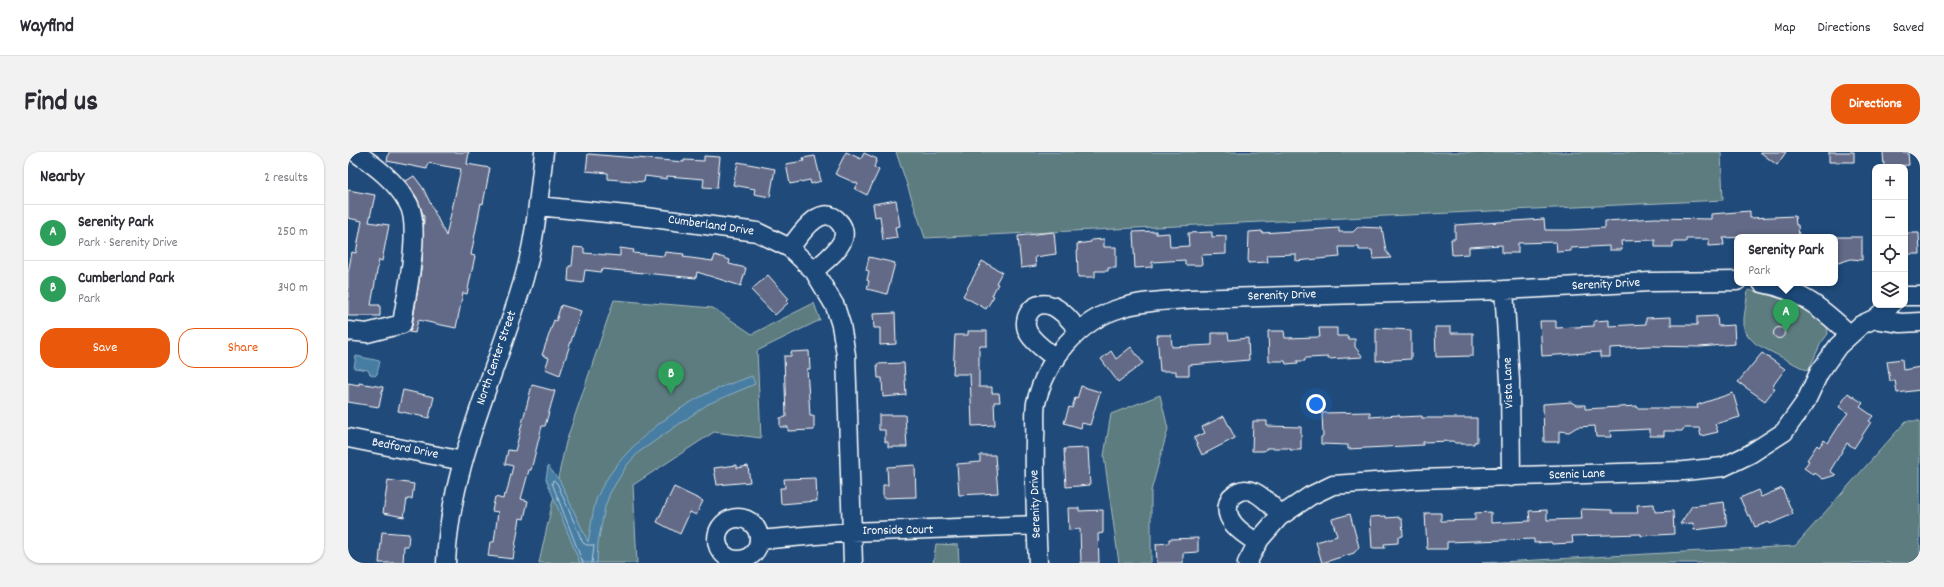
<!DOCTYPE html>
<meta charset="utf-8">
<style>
:root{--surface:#fff;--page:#f2f2f3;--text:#2b2b33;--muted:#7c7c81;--line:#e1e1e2;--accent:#ea580c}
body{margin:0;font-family:Dekko,sans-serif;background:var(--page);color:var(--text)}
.controls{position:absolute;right:12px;top:12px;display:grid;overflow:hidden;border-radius:8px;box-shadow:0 1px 3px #0004}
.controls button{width:36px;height:36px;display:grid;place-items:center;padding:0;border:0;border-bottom:1px solid var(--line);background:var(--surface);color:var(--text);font:20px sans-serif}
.you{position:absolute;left:968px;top:252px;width:14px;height:14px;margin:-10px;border:3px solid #fff;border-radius:50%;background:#1a73e8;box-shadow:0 0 0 6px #1a73e833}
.badge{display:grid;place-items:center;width:26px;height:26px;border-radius:50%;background:var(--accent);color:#fff;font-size:13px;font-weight:700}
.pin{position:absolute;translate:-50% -33px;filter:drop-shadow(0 1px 2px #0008)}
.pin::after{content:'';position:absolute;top:21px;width:14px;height:12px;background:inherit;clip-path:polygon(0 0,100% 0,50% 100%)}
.popup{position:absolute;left:1386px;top:82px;width:104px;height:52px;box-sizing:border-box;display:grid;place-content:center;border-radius:8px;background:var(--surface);filter:drop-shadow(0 1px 3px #0005);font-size:13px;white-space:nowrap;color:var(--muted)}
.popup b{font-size:15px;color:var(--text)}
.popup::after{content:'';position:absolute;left:50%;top:100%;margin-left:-8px;border:8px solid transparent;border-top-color:var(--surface)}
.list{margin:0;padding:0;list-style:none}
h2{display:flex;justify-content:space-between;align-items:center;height:52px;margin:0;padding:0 16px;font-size:17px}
h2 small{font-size:13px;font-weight:400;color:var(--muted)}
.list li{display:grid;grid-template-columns:26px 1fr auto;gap:12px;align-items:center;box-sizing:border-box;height:56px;padding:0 16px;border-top:1px solid var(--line)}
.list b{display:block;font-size:15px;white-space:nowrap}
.list p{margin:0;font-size:13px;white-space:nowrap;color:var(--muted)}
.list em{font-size:13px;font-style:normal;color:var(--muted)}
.actions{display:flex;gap:8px;padding:12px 16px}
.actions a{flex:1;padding:9px 0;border:1px solid var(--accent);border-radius:16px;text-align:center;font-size:14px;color:var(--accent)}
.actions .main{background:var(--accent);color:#fff}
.icon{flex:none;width:22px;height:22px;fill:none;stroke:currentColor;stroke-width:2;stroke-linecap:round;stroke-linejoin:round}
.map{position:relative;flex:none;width:1572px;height:411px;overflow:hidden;border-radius:16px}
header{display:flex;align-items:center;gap:24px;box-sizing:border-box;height:56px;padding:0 20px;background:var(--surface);border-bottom:1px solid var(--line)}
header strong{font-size:19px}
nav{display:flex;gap:22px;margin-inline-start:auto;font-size:14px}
.intro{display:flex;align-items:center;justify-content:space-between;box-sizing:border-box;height:96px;padding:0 24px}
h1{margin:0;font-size:28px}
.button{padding:10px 18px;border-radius:16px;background:var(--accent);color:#fff;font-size:14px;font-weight:700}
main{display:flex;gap:24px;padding:0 24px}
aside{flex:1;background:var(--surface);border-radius:16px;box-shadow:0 1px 3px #0004}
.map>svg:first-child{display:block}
</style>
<header>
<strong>Wayfind</strong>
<nav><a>Map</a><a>Directions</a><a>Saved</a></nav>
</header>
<div class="intro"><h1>Find us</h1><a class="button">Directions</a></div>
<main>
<aside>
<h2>Nearby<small>2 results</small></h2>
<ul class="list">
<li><span class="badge" style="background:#2e9e5b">A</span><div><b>Serenity Park</b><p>Park · Serenity Drive</p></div><em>250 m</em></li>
<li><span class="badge" style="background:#2e9e5b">B</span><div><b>Cumberland Park</b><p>Park</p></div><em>340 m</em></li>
</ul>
<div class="actions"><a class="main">Save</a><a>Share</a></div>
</aside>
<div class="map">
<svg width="1572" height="411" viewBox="0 0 1572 411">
<rect width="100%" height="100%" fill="#1f4a7a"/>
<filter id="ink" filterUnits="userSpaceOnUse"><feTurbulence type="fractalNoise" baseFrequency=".025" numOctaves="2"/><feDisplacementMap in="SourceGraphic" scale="8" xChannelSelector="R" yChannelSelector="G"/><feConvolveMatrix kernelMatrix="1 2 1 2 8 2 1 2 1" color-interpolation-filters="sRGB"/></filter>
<g filter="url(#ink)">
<!-- green -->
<path fill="#5b7b7f" stroke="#adbdbf" d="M548 0H1373L1375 48 577 86Z
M1400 138C1429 144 1456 153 1479 174L1480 182 1473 191 1460 219 1408 192 1401 185 1396 177V166Z
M266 148 365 156 404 182 466 151 472 168 409 199 413 286 366 280 285 333 289 411H191L218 290Z
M812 243 820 277 803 339V411H771L756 304 763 262Z
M1558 269H1572V411H1134L1447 394Z
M588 392 610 393 611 411H585Z"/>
<!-- water -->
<path fill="#467da2" stroke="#90b1c7" d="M8 204 32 209 29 222 27 224 22 222 20 218 6 216Z
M404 224 407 232 360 252 291 300 279 313 262 341 257 355 250 391 249 411H232L198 327 200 314 212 329 240 390C243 377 244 361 248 348 265 303 321 259 364 239 377 233 391 229 404 224Z"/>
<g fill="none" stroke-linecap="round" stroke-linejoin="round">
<!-- shore -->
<path stroke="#b5cbda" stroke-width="1" d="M235 411 204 331 205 328 209 331 235 391 239 393H246L244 411"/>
</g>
<!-- building -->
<path fill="#626a87" stroke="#fff" d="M41 0H121L119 12 142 16 135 52 133 51 123 103 127 104 119 142 115 141 108 176 70 168 67 181 61 180 64 174 74 111 76 65 69 46 58 29 66 24 75 36 98 84 113 17 80 11 79 17 39 9Z
M498 0 513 7 516 1 529 7 526 15 531 18 519 43 507 37 510 32 487 22Z
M1412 0H1438L1429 13Z
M1481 0H1506V10H1481Z
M1535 0H1560L1561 13 1536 15Z
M240 2 336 10V8L356 9V4L372 5 369 36 355 35 356 27 319 24V27L297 24 296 30 260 27V21L238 19Z
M467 4 473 29 463 32 462 28 442 32 438 12 456 9 455 6Z
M390 10 427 17 422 45 406 42 407 37 385 33Z
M0 38 27 43 21 70 41 73 34 109 31 108 23 153H32V164H0V121L4 100 8 101 14 69 0 66Z
M548 48 552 74 547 75 549 86 535 88 532 64 527 65 525 52Z
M1402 59V66L1447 64 1448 73H1450L1451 85 1415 84 1375 86 1376 93 1361 94V87H1338V90H1325V95H1307V88L1273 89 1274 98H1261V94L1223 96V99L1209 100 1208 90 1170 91V101H1154V93L1121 95V102L1104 103 1103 87H1107V73L1196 67 1197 78H1221L1257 76V69L1307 66 1363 67V62Z
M1010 75 1034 76 1038 99 1043 106 1025 107 1024 98H1011V95H991L992 105 948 109V102L919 103 920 110 900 111 901 80 914 79V81L991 76V80H1005Z
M808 79V82L821 81 822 95 841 94 840 81 864 80V85L878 84V102L853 103 854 113H837V108L804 110V115L787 116 785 80Z
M706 80 708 102 687 105 688 114 673 116 670 84Z
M1557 81H1571L1572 102H1557Z
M1487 85H1514V108L1503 107 1487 112Z
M756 87V95H768V116H760V119H747V125H730L729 92 743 90V88Z
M226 95 236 96V101L272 104V96L286 98 285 101 316 104 317 100 336 102 335 105 365 109 367 103 382 108 381 112 398 116 393 134 349 120 348 126 254 117 253 120 237 118 235 131 220 129 221 114H224Z
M521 105 547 111 539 142 519 137 521 129 519 128 521 119 518 118Z
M634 109 654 120 648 131 650 132 644 143 646 144 638 157 615 144Z
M420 123 441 147 439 149 440 151 427 163 403 138Z
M213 153 233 159 212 223 197 217 201 206 194 203 206 168 208 169Z
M547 161 548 192 532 193V176H526L525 162Z
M1369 164 1370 174 1386 173 1387 192 1352 195 1302 194 1262 196V205H1252V200L1194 204 1192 169H1208V176L1246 174V169L1261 168V174L1298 172V166L1323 165V173H1349V165Z
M1087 175H1103V181H1125V204L1088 205Z
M1425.5 181a5.5 5.5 0 1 1 11 0a5.5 5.5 0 1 1-11 0Z
M971 176H989V184H1000V187H1007V195L1015 205 980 207V205L959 206H957V209H949L950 211 938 212 937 209H921L920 179H936L937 186 972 185Z
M1028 176 1063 178V207L1028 209Z
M620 179H639V194H631V235H644V241H651L652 250H646L647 273 624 274 622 222H605L607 183H620Z
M864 181H880L881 188 900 186 901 208 841 213V223H828V219H812L809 183H823L824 195 864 193Z
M783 195 795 211 770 230 753 207 763 199 768 207Z
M461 199 462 217H459L461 246 462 264H466V278L440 279V275H432V266L438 265 436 204H443V200Z
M1414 201 1437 217 1424 235 1427 236 1417 249 1390 230Z
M1554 207 1555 218 1572 215V238L1549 241 1547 228 1542 229 1539 209Z
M556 211 558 243 535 245 534 226H530L529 212Z
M0 231 11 233V231L35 235 31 255 0 250Z
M184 233 207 239 197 274H194L183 318H181L173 347 180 349 176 367 172 366 165 407 140 404 142 390H146L150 360 144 359 147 345 155 347 156 342 158 343 165 314 157 312 160 298 167 299Z
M733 234 752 240 742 273 734 271 733 276 716 271 721 255 724 256 727 246 729 247Z
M55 238 86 245 81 266 50 259Z
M1385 241 1392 265 1367 272 1370 280 1353 284 1351 276H1336L1334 279H1316V284H1302V277L1262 279 1263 285H1248L1247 274 1229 275 1221 280 1211 279V290H1196L1195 252 1223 250 1228 253H1237V257L1289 254V256H1350L1349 253Z
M1500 241 1515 251 1512 255 1525 264 1521 269 1523 270 1506 296 1499 291 1482 319 1488 323 1475 327 1467 321 1466 323 1456 316 1461 309 1459 308 1469 293 1471 295 1476 288 1480 291 1494 269 1500 261 1491 255Z
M1022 260V265L1051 263 1052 265 1074 264V266H1129V290H1126V292H1113V291H1107L1105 289 1075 290V293L1000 297V293L973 292V285L975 284 974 261Z
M531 263H557L559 295H540V290H537V278H531Z
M876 264 887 286 854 303 846 286 857 281 854 275Z
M905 269H919V274L953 275V298H942V296H918V298L915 299H904Z
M740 296 742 333 718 335 716 297Z
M632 303H647L650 341 611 343 609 312 632 310Z
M389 313V316L400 314 402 330 369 333 366 316Z
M567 313 568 345 535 346V333H540L539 315Z
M468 326 469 349 433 352 432 336H437L436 327Z
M40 328 66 332 64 347H59L56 365 35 361Z
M326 335 355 349 348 363 342 360 332 382 309 370Z
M1434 336 1445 362 1422 372 1421 370 1407 375 1402 363 1400 364 1392 346 1410 338 1413 345Z
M1376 350 1379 374 1346 378 1345 371 1332 372 1344 354Z
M1306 352 1307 360 1325 359 1326 382 1293 384V382L1224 384 1225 391 1204 392 1203 390 1186 391V387L1099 390V397H1079L1077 361H1093V369L1127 368V361L1143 360V371L1182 369 1181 359 1199 358V368L1234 367 1233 357 1264 358V361H1290L1289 353Z
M720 356H731V359L755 358V381L750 382 751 411H733L732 377 721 378Z
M1002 362 1011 395 1006 401 974 411 968 390 989 384 984 367Z
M1038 364V366L1051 365V367H1054L1055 384 1050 385V391L1036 392 1037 396H1024L1022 365Z
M34 380 61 382 60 394H56L55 411H31Z
M850 386V400L835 401V411H809L808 392 821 391V387Z"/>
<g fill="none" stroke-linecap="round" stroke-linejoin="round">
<!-- minor casing -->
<g stroke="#fff" stroke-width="21">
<path id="minor" d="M190 54 298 65 409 80 442 96 466 119 487 154 493 173 498 203 505 411
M442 96C452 83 473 49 491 70 495 74 497 81 495 87 491 99 475 110 466 119
M1414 131C1452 138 1475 157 1502 183
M1156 138 1162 229 1163 325
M1557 144H1572
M1526 167 1553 171 1572 170
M0 179 19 181 54 172C58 144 74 74 60 51 48 29 27 14 7 0
M708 207C699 199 687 192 681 182 672 168 684 148 701 153 713 156 724 170 731 179
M0 286 115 309
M369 387a21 21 0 1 1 42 0a21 21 0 1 1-42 0Z
M411 388 503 380 688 373
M910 391C893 381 871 366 883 345 902 326 920 351 933 363
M98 411C102 310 149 221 176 126 188 85 191 42 196 0
M690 411C688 370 686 328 687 287 688 276 686 262 688 251 698 208 731 168 773 156 795 149 817 149 839 147L1156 138 1302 130 1389 129
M899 411 911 388 931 365 962 344 985 333 1070 327 1336 319 1375 315 1402 302 1436 280 1458 249 1471 221 1490 194 1513 173 1526 167 1543 153"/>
</g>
<!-- minor -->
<use href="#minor" stroke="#1f4a7a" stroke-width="18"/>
</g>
</g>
<g text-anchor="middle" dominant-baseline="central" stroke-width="3" stroke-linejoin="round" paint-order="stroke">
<!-- street labels -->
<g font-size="13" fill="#fff" stroke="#1f4a7a">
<text transform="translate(363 74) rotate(8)">Cumberland Drive</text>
<text transform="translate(1258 133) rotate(-3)">Serenity Drive</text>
<text transform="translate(934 144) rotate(-2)">Serenity Drive</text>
<text transform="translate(149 206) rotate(-71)">North Center Street</text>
<text transform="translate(1161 231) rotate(-92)">Vista Lane</text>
<text transform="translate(57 297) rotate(11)">Bedford Drive</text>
<text transform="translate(1229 323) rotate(-2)">Scenic Lane</text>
<text transform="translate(688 352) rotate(-92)">Serenity Drive</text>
<text transform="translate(550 379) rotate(-1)">Ironside Court</text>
</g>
</g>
</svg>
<div class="controls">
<button>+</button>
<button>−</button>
<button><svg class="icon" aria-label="locate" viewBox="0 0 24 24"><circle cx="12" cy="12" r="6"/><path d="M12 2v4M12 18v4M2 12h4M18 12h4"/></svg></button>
<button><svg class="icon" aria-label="layers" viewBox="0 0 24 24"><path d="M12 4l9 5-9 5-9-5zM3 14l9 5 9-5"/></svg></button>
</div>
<div class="you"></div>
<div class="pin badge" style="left:1438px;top:180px;background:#2e9e5b">A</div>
<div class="popup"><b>Serenity Park</b>Park</div>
<div class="pin badge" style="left:323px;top:242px;background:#2e9e5b">B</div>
</div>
</main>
